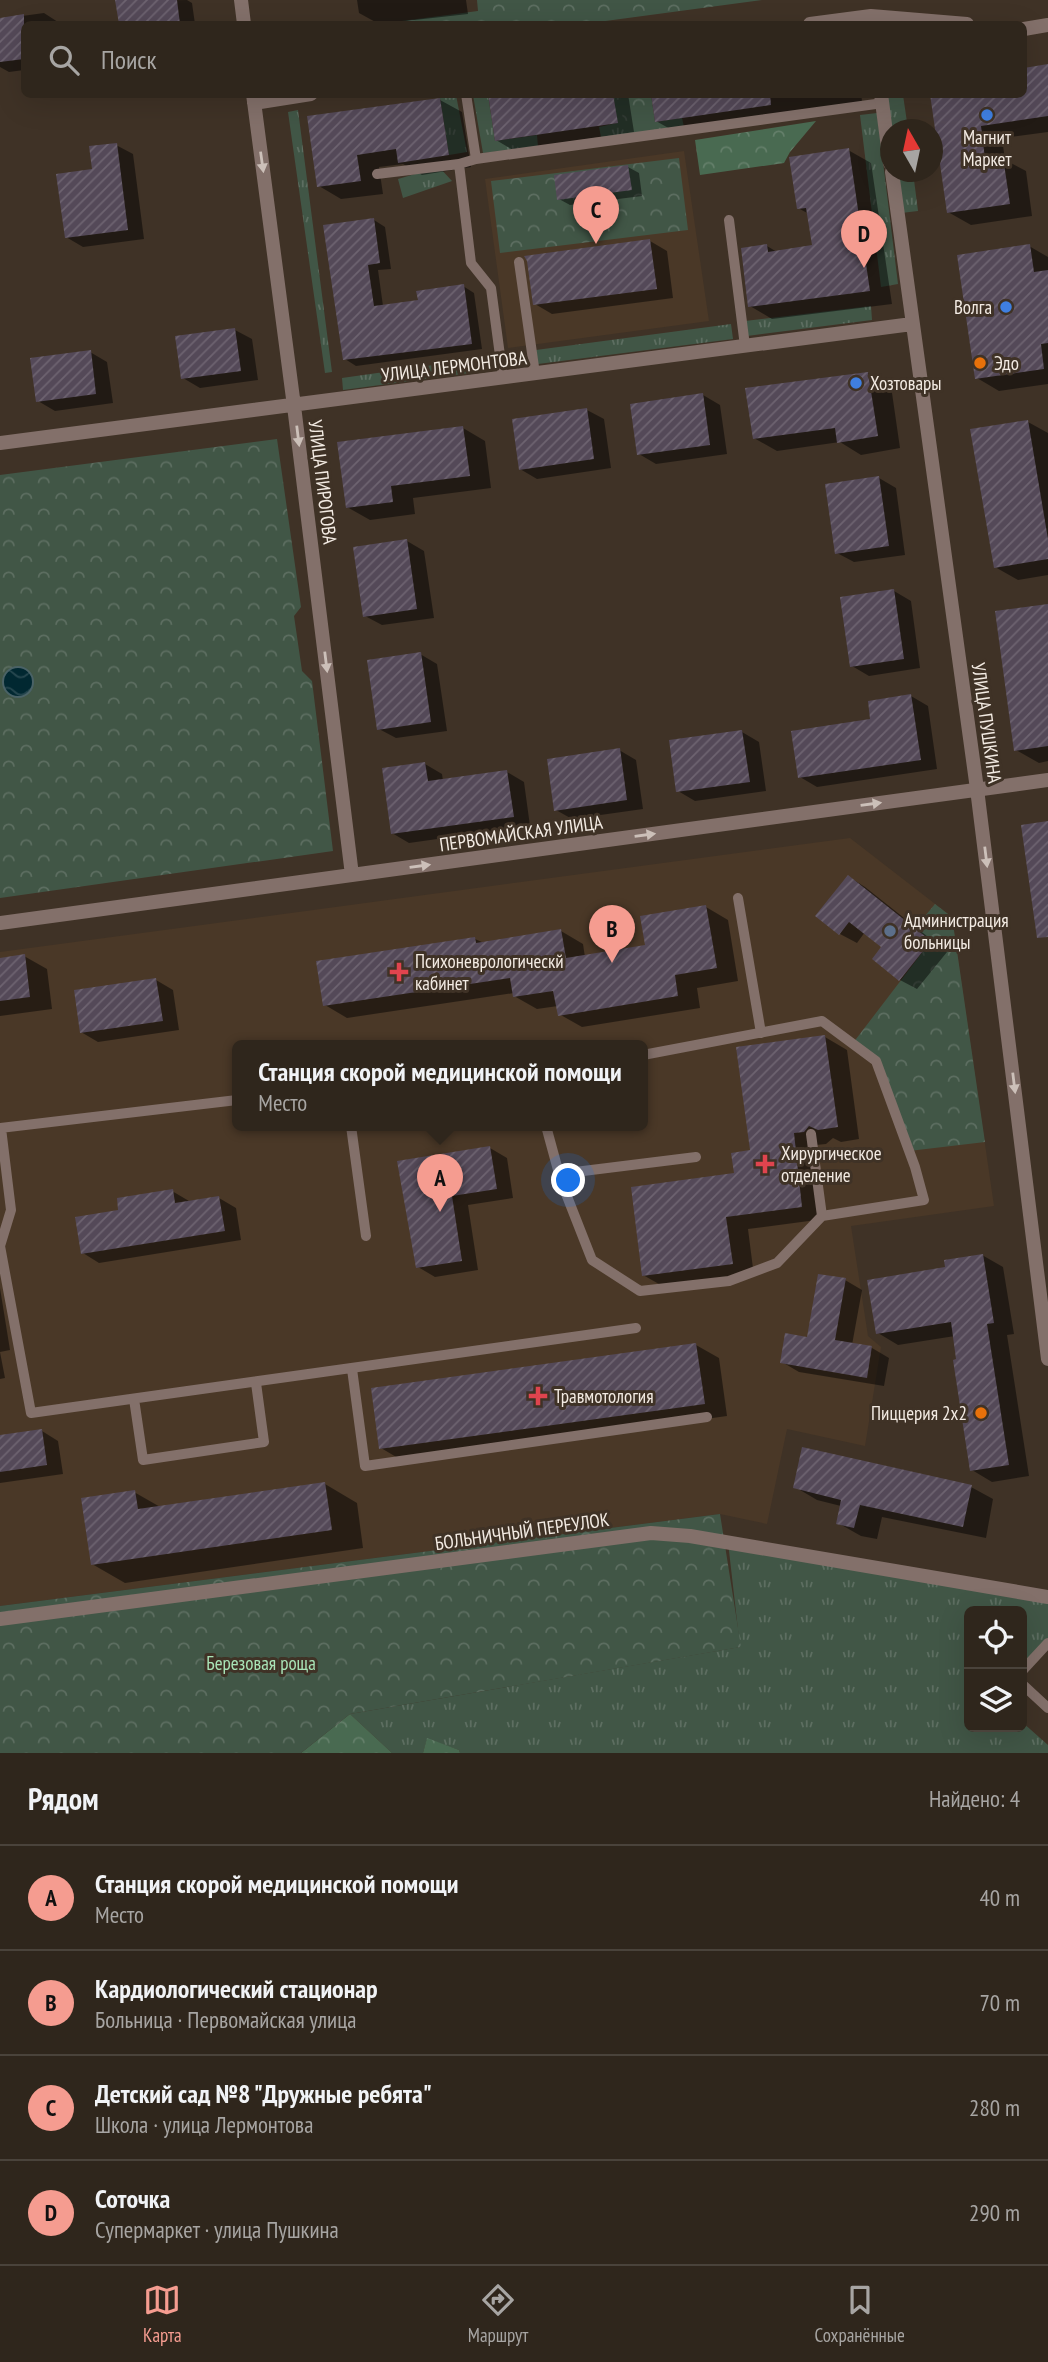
<!DOCTYPE html>
<html lang="ru">
<meta charset="utf-8">
<style>
:root{--surface:#2f261c;--page:#3b3229;--text:#f1f3f6;--muted:#a7a5a3;--line:#4a433b;--accent:#f59c90}
body{margin:0;font-family:"PT Sans Narrow",sans-serif;background:var(--page);color:var(--text)}
.controls{position:absolute;right:21px;bottom:21px;display:grid;overflow:hidden;border-radius:10px;box-shadow:0 7px 28px #0002}
.controls button{width:63px;height:63px;display:grid;place-items:center;padding:0;border:0;border-bottom:2px solid var(--line);background:var(--surface);color:var(--text);font:35px sans-serif}
.compass{position:absolute;left:880px;top:119px;width:63px;height:63px;border-radius:50%;background:var(--surface);box-shadow:0 7px 28px #0002;rotate:351deg}
.you{position:absolute;left:569px;top:1181px;width:24px;height:24px;margin:-18px;border:5px solid #fff;border-radius:50%;background:#1a73e8;box-shadow:0 0 0 10px #1a73e833}
.badge{display:grid;place-items:center;width:46px;height:46px;border-radius:50%;background:var(--accent);color:#111;font-size:23px;font-weight:700}
.pin{position:absolute;translate:-50% -58px;filter:drop-shadow(0 2px 4px #0008)}
.pin::after{content:'';position:absolute;top:37px;width:24px;height:21px;background:inherit;clip-path:polygon(0 0,100% 0,50% 100%)}
.popup{position:absolute;left:232px;top:1040px;width:416px;height:91px;box-sizing:border-box;display:grid;place-content:center;border-radius:10px;background:var(--surface);filter:drop-shadow(0 2px 5px #0005);font-size:23px;white-space:nowrap;color:var(--muted)}
.popup b{font-size:26px;color:var(--text)}
.popup::after{content:'';position:absolute;left:50%;top:100%;margin-left:-14px;border:14px solid transparent;border-top-color:var(--surface)}
.list{margin:0;padding:0;list-style:none}
h2{display:flex;justify-content:space-between;align-items:center;height:91px;margin:0;padding:0 28px;font-size:30px}
h2 small{font-size:23px;font-weight:400;color:var(--muted)}
.list li{display:grid;grid-template-columns:46px 1fr auto;gap:21px;align-items:center;box-sizing:border-box;height:105px;padding:0 28px;border-top:2px solid var(--line)}
.list b{display:block;font-size:26px;white-space:nowrap}
.list p{margin:0;font-size:23px;white-space:nowrap;color:var(--muted)}
.list em{font-size:23px;font-style:normal;color:var(--muted)}
.icon{flex:none;width:38px;height:38px;fill:none;stroke:currentColor;stroke-width:2;stroke-linecap:round;stroke-linejoin:round}
.map{position:relative;flex:none;width:1048px;height:1753px;overflow:hidden}
.search{position:absolute;background:var(--surface);box-shadow:0 7px 28px #0002;left:21px;right:21px;top:21px;height:77px;display:flex;align-items:center;gap:18px;box-sizing:border-box;padding:0 24px;border-radius:10px;color:var(--muted);font-size:26px}
.sheet{height:511px;background:var(--surface)}
nav{display:flex;justify-content:space-around;align-items:center;box-sizing:border-box;height:98px;border-top:2px solid var(--line);background:var(--surface);font-size:19px;color:var(--muted)}
nav a{display:grid;justify-items:center;gap:4px}
nav .on{color:var(--accent)}
.map>svg:first-child{display:block}
</style>
<div class="map">
<svg width="1048" height="1753" viewBox="0 0 1048 1753">
<defs>
<pattern id="grass-tufts" width="24" height="20" patternUnits="userSpaceOnUse" patternTransform="scale(1.75)"><rect width="24" height="20" fill="#415646"/><path d="M3 7l-1-3M5 7V3M7 7l1-3M15 17l-1-3M17 17v-4M19 17l1-3" fill="none" stroke="#5d6e61"/></pattern>
<pattern id="forest-crowns" width="20" height="18" patternUnits="userSpaceOnUse" patternTransform="scale(1.75)"><rect width="20" height="18" fill="#496a51"/><path d="M2 6a3 3 0 1 1 6 0M12 15a3 3 0 1 1 6 0" fill="none" stroke="#647f6a"/></pattern>
<pattern id="park-crowns" width="20" height="18" patternUnits="userSpaceOnUse" patternTransform="scale(1.75)"><rect width="20" height="18" fill="#415646"/><path d="M2 6a3 3 0 1 1 6 0M12 15a3 3 0 1 1 6 0" fill="none" stroke="#5d6e61"/></pattern>
<pattern id="water-waves" width="16" height="10" patternUnits="userSpaceOnUse" patternTransform="scale(1.75)"><rect width="16" height="10" fill="#012831"/><path d="M0 5q4-4 8 0t8 0" fill="none" stroke="#26474f"/></pattern>
<pattern id="building-hatch" width="6" height="6" patternUnits="userSpaceOnUse" patternTransform="scale(1.75)"><rect width="6" height="6" fill="#544958"/><path d="M-1 1l2-2M0 6l6-6M5 7l2-2" fill="none" stroke="#6d6370"/></pattern>
</defs>
<rect width="100%" height="100%" fill="#3f3226"/>
<!-- built -->
<path fill="#4a3827" fill-rule="evenodd" d="M684 151 709 321 508 348 485 179Z
M850 838 952 917 994 1206 851 1226 868 1336 881 1347 865 1446 787 1429 767 1524 720 1514 0 1606V952ZM237 1046H643V1126H237Z"/>
<!-- grass -->
<path fill="url(#grass-tufts)" d="M613 94 651 95 655 122 682 118 684 127 601 137 599 127 617 123Z
M456 95 467 152 449 155 440 98Z
M473 95H488L495 141 537 135 538 147 483 153Z
M886 95H903L908 129 890 130Z
M298 110 332 372 325 373 288 112Z
M877 113 898 284 881 287 860 115Z
M439 167 452 181 403 198 398 179Z
M896 172H913L918 211 901 213Z
M871 306 872 320 747 336 745 321Z
M731 324 733 339 538 364 536 350Z
M490 357 492 370 343 390 342 378Z
M728 1542 1048 1597V1643L1022 1671V1611H969V1727H1022V1722L1048 1745V1753H460L459 1750 427 1739 423 1753H392L350 1714 740 1647Z"/>
<!-- forest -->
<path fill="url(#forest-crowns)" d="M816 121 790 152 784 163 700 175 695 140Z
M350 1714 392 1753H301Z
M427 1738 459 1750 460 1753H423Z"/>
<!-- park -->
<path fill="url(#park-crowns)" d="M477 0H762L583 24H379L478 11Z
M620 95H644L647 118 623 122Z
M679 158 688 230 500 253 491 181Z
M277 439 301 607 294 616 302 671 312 681 333 851 0 898V475Z
M935 904 952 917 985 1142 909 1151 876 1061 853 1043 931 941 915 928Z
M720 1514 741 1647 350 1714 301 1753H0V1606Z"/>
<!-- water -->
<path fill="url(#water-waves)" stroke="#4a6266" stroke-width="2" d="M3 682a15 15 0 1 1 30 0a15 15 0 1 1-30 0Z"/>
<!-- shadow -->
<path fill="#0007" d="M187 0 192 3 195 24H120L117 1Z
M357 0H466L468 14 379 24 359 13Z
M44 13 61 24H24V70L9 72 0 67V19Z
M1048 66V132L1002 138 1005 160 1026 171 1032 216 971 225 948 212 932 95 1024 94V69Z
M490 94H628L634 132 513 150 496 140Z
M653 94H861L863 107 679 134 656 121Z
M440 100 462 112 471 167 422 175 403 164 379 167 383 194 341 199 319 186 309 117Z
M116 145 133 154 144 239 83 247 66 237Z
M848 150 871 163 892 304 772 319 750 306 767 246 777 252 814 246 809 214 798 208Z
M628 167 639 173 642 196 570 205 559 199Z
M374 220 385 227 391 269 378 270 383 306 419 301 463 286 474 293 482 349 356 366 345 359Z
M650 241 667 251 673 298 552 314 535 304Z
M1029 246 1048 257V384L999 391 977 378Z
M235 330 252 339 258 380 200 388 183 378Z
M90 352 107 362 113 403 55 411 38 401Z
M868 373 891 386 900 448 861 455 840 442 777 451 754 438Z
M703 395 720 405 727 454 656 464 639 454Z
M587 410 604 419 611 468 537 479 520 469Z
M1028 422 1048 433V575L1018 580 995 567Z
M463 428 485 441 491 488 413 498 415 514 370 520 347 507Z
M879 478 896 488 905 555 854 562 837 553Z
M407 541 424 551 434 618 382 625 365 616Z
M894 591 911 601 920 668 869 676 852 666Z
M1048 606V761L1039 763 1016 750Z
M420 654 437 664 447 731 396 738 379 729Z
M911 696 928 706 937 769 817 787 800 777 872 721Z
M742 732 759 742 766 791 695 801 678 791Z
M619 750 636 760 643 809 572 819 556 810Z
M425 764 442 774 443 781 507 772 524 782 530 826 409 843 392 833Z
M849 877 865 887 947 952 917 989 900 980 874 959 884 947 865 932 857 943 840 934Z
M706 907 728 920 738 981 697 988 700 1008 582 1027 559 1014 558 1006 537 1009 514 996V993L347 1018 325 1005 475 939 484 943 561 931 583 944 585 957 647 946Z
M24 956 47 969 52 1009 0 1016V959Z
M156 980 173 990 179 1030 98 1042 81 1032Z
M825 1037 847 1050 859 1139 841 1142 833 1138 826 1144 816 1145 824 1219 748 1229 754 1276 666 1288 643 1275 736 1175Z
M490 1148 507 1158 513 1198 468 1205 478 1270 435 1277 418 1267 399 1163Z
M172 1191 189 1201 219 1198 236 1208 241 1240 99 1263 83 1253 120 1211Z
M982 1255 1003 1267 1014 1334 1007 1335 1029 1476 992 1482 972 1470 955 1336 898 1345 878 1333Z
M845 1280 862 1290 852 1345 872 1348 889 1358 884 1386 799 1372 782 1362 809 1339Z
M0 1288 10 1350 0 1352 5 1378 0 1379Z
M696 1345 719 1358 727 1416 403 1461 381 1448Z
M42 1431 58 1441 63 1474 0 1483V1437Z
M325 1484 357 1503 363 1548 125 1583 92 1564 134 1492 162 1508Z
M795 1487H971L993 1499 986 1538 882 1517 877 1539 861 1536 838 1523 841 1506 817 1500Z"/>
<!-- building -->
<path fill="url(#building-hatch)" d="M115 0H177L180 24H119Z
M24 14V59L0 62V18Z
M1048 64V116L981 126 985 159 1003 157 1010 204 947 213 930 94H1024V68Z
M488 94H613L618 123 495 141Z
M651 94H770L771 105 655 122Z
M440 98 449 155 398 163 396 149 357 155 361 181 317 187 307 116Z
M117 143 128 230 65 238 56 174 92 169 89 146Z
M849 148 870 291 748 307 741 248 767 244 768 252 812 245 806 208 797 209 789 157Z
M628 165 632 190 557 200 554 175Z
M374 218 380 263 368 265 374 306 418 300 416 291 464 284 472 344 343 360 323 225Z
M650 239 657 289 533 305 527 261 524 256Z
M1030 244 1034 272 1048 270V343L1041 344 1044 369 975 379 957 255Z
M235 328 241 371 181 379 175 336Z
M91 350 96 394 36 402 30 358Z
M868 372 878 436 837 443 835 428 753 439 745 388Z
M703 393 710 445 637 455 630 404Z
M587 408 594 459 519 470 512 419Z
M1028 420 1048 539V559L994 568 970 429Z
M463 426 470 476 391 486 393 502 346 508 337 442Z
M879 476 889 546 835 554 825 484Z
M407 539 417 609 363 617 353 547Z
M894 589 904 659 850 667 840 597Z
M1048 604V746L1014 751 995 611Z
M421 652 431 722 377 730 367 660Z
M911 694 921 760 798 778 791 731 870 719 868 701Z
M742 730 750 782 676 792 669 740Z
M620 748 627 800 554 811 547 759Z
M425 762 428 781 507 770 514 817 391 834 382 768Z
M1048 821V937L1037 938 1021 825Z
M848 875 931 941 899 981 872 959 881 947 849 922 839 935 815 916Z
M706 905 717 968 675 975 678 996 558 1016 553 991 513 997 510 978 323 1006 316 961 475 937 476 943 561 929 566 958 645 945 640 916Z
M25 954 30 997 0 1001V958Z
M156 978 163 1021 80 1033 74 990Z
M825 1035 838 1127 818 1130 809 1126 804 1132 794 1133 802 1207 726 1217 733 1264 642 1276 631 1187 734 1173 731 1153 750 1150 736 1047Z
M490 1146 497 1189 452 1196 462 1261 416 1268 397 1161Z
M173 1189 175 1203 219 1196 225 1231 81 1254 75 1217 118 1210 117 1198Z
M983 1254 994 1323 987 1324 1009 1465 970 1471 953 1360 956 1359 951 1322 876 1334 867 1280 945 1267 944 1260Z
M818 1274 846 1278 835 1340 872 1346 867 1378 780 1363 785 1333 807 1337Z
M696 1343 705 1404 379 1449 371 1388Z
M42 1429 47 1465 0 1472V1435Z
M802 1447 972 1485 963 1527 860 1505 854 1528 836 1524 841 1500 793 1488Z
M325 1482 332 1530 91 1565 81 1498 135 1490 138 1509Z"/>
<g fill="none" stroke-linecap="round" stroke-linejoin="round">
<!-- lane -->
<path stroke="#83706a" stroke-width="10" d="M476 159 883 103
M459 164 471 263 491 288 503 378
M377 174 459 164 476 159 466 94
M729 220 745 346
M519 262 535 374
M738 898 761 1033
M351 1126 366 1236
M546 1126 561 1181 592 1260 640 1291 729 1281 777 1263 822 1216 924 1200 915 1167 876 1061 822 1021 643 1055
M0 1128 237 1100
M1 1128 11 1210 0 1246 31 1413 636 1328
M811 1134 822 1216
M559 1174 696 1157
M352 1369 365 1466 707 1417
M134 1399 143 1460 264 1442 256 1383
M1022 1671 1048 1643
M1022 1684 1048 1708"/>
<!-- street -->
<path stroke="#83706a" stroke-width="14" d="M241 0 244 24
M810 24 871 16 967 24
M1024 29 1048 25
M253 94 294 406 352 875
M881 94 890 163
M254 103 311 94
M892 172 977 789 1048 1359
M0 443 912 324
M0 923 1048 780
M0 1619 651 1533 690 1536 1048 1597"/>
</g>
<!-- one-way arrows -->
<defs><path id="oneway-solid" d="M-6-.8H1V-3.2L6.5 0L1 3.2V.8H-6Z" transform="scale(1.75)"/></defs>
<g fill="#ccc0b9">
<use href="#oneway-solid" transform="translate(262 162) rotate(82)"/>
<use href="#oneway-solid" transform="translate(298 436) rotate(83)"/>
<use href="#oneway-solid" transform="translate(326 662) rotate(83)"/>
<use href="#oneway-solid" transform="translate(871 804) rotate(-8)"/>
<use href="#oneway-solid" transform="translate(645 835) rotate(-8)"/>
<use href="#oneway-solid" transform="translate(986 857) rotate(83)"/>
<use href="#oneway-solid" transform="translate(420 866) rotate(-8)"/>
<use href="#oneway-solid" transform="translate(1014 1083) rotate(83)"/>
</g>
<!-- markers -->
<g fill="#3f7fe0" stroke="#3f3226" stroke-width="2.5">
<circle cx="987" cy="115" r="7"/>
<circle cx="1006" cy="307" r="7"/>
<circle cx="856" cy="383" r="7"/>
</g>
<g fill="#e8710a" stroke="#3f3226" stroke-width="2.5">
<circle cx="980" cy="363" r="7"/>
<circle cx="981" cy="1413" r="7"/>
</g>
<circle fill="#5c6f8a" stroke="#3f3226" stroke-width="2.5" cx="890" cy="931" r="7"/>
<g fill="#e0444e" stroke="#3f3226" stroke-width="2.5">
<path d="M395.5 961.5h7v7h7v7h-7v7h-7v-7h-7v-7h7z"/>
<path d="M761.5 1153.5h7v7h7v7h-7v7h-7v-7h-7v-7h7z"/>
<path d="M534.5 1385.5h7v7h7v7h-7v7h-7v-7h-7v-7h7z"/>
</g>
<g text-anchor="middle" dominant-baseline="central" stroke-width="6" stroke-linejoin="round" paint-order="stroke">
<!-- poi labels -->
<g font-size="19" fill="#f3ebe3" stroke="#3f3226" text-anchor="start">
<text x="987" y="137" text-anchor="middle">Магнит<tspan x="987" dy="22">Маркет</tspan></text>
<text x="992" y="307" text-anchor="end">Волга</text>
<text x="994" y="363">Эдо</text>
<text x="870" y="383">Хозтовары</text>
<text x="904" y="920">Администрация<tspan x="904" dy="22">больницы</tspan></text>
<text x="415" y="961">Психоневрологическй<tspan x="415" dy="22">кабинет</tspan></text>
<text x="781" y="1153">Хирургическое<tspan x="781" dy="22">отделение</tspan></text>
<text x="554" y="1396">Травмотология</text>
<text x="967" y="1413" text-anchor="end">Пиццерия 2х2</text>
</g>
<!-- street labels -->
<g font-size="19" fill="#f3ebe3" stroke="#3f3226">
<text transform="translate(454 366) rotate(-7)">УЛИЦА ЛЕРМОНТОВА</text>
<text transform="translate(323 482) rotate(83)">УЛИЦА ПИРОГОВА</text>
<text transform="translate(987 723) rotate(82)">УЛИЦА ПУШКИНА</text>
<text transform="translate(521 833) rotate(-8)">ПЕРВОМАЙСКАЯ УЛИЦА</text>
<text transform="translate(522 1531) rotate(-8)">БОЛЬНИЧНЫЙ ПЕРЕУЛОК</text>
</g>
<!-- park labels -->
<g font-size="19" fill="#a9e4b7" stroke="#3f3226">
<text x="261" y="1663">Березовая роща</text>
</g>
</g>
</svg>
<div class="controls">
<button><svg class="icon" aria-label="locate" viewBox="0 0 24 24"><circle cx="12" cy="12" r="6"/><path d="M12 2v4M12 18v4M2 12h4M18 12h4"/></svg></button>
<button><svg class="icon" aria-label="layers" viewBox="0 0 24 24"><path d="M12 4l9 5-9 5-9-5zM3 14l9 5 9-5"/></svg></button>
</div>
<svg class="compass" viewBox="-18 -18 36 36"><path d="M0-13l5 13h-10z" fill="#e53935"/><path d="M0 13l5-13h-10z" fill="#a7a5a3"/></svg>
<div class="you"></div>
<div class="pin badge" style="left:440px;top:1212px">A</div>
<div class="popup"><b>Станция скорой медицинской помощи</b>Место</div>
<div class="pin badge" style="left:612px;top:963px">B</div>
<div class="pin badge" style="left:596px;top:244px">C</div>
<div class="pin badge" style="left:864px;top:268px">D</div>
<div class="search"><svg class="icon" aria-label="search" viewBox="0 0 24 24"><circle cx="10" cy="10" r="6"/><path d="M15 15l6 6"/></svg>Поиск</div>
</div>
<section class="sheet">
<h2>Рядом<small>Найдено: 4</small></h2>
<ul class="list">
<li><span class="badge">A</span><div><b>Станция скорой медицинской помощи</b><p>Место</p></div><em>40 m</em></li>
<li><span class="badge">B</span><div><b>Кардиологический стационар</b><p>Больница · Первомайская улица</p></div><em>70 m</em></li>
<li><span class="badge">C</span><div><b>Детский сад №8 &quot;Дружные ребята&quot;</b><p>Школа · улица Лермонтова</p></div><em>280 m</em></li>
<li><span class="badge">D</span><div><b>Соточка</b><p>Супермаркет · улица Пушкина</p></div><em>290 m</em></li>
</ul>
</section>
<nav>
<a class="on"><svg class="icon" aria-label="map" viewBox="0 0 24 24"><path d="M3 6l6-2 6 2 6-2v14l-6 2-6-2-6 2zM9 4v14M15 6v14"/></svg>Карта</a>
<a><svg class="icon" aria-label="directions" viewBox="0 0 24 24"><path d="M12 3l9 9-9 9-9-9zM9 14v-3h6M13 9l2 2-2 2"/></svg>Маршрут</a>
<a><svg class="icon" aria-label="saved" viewBox="0 0 24 24"><path d="M7 4h10v16l-5-4-5 4z"/></svg>Сохранённые</a>
</nav>
